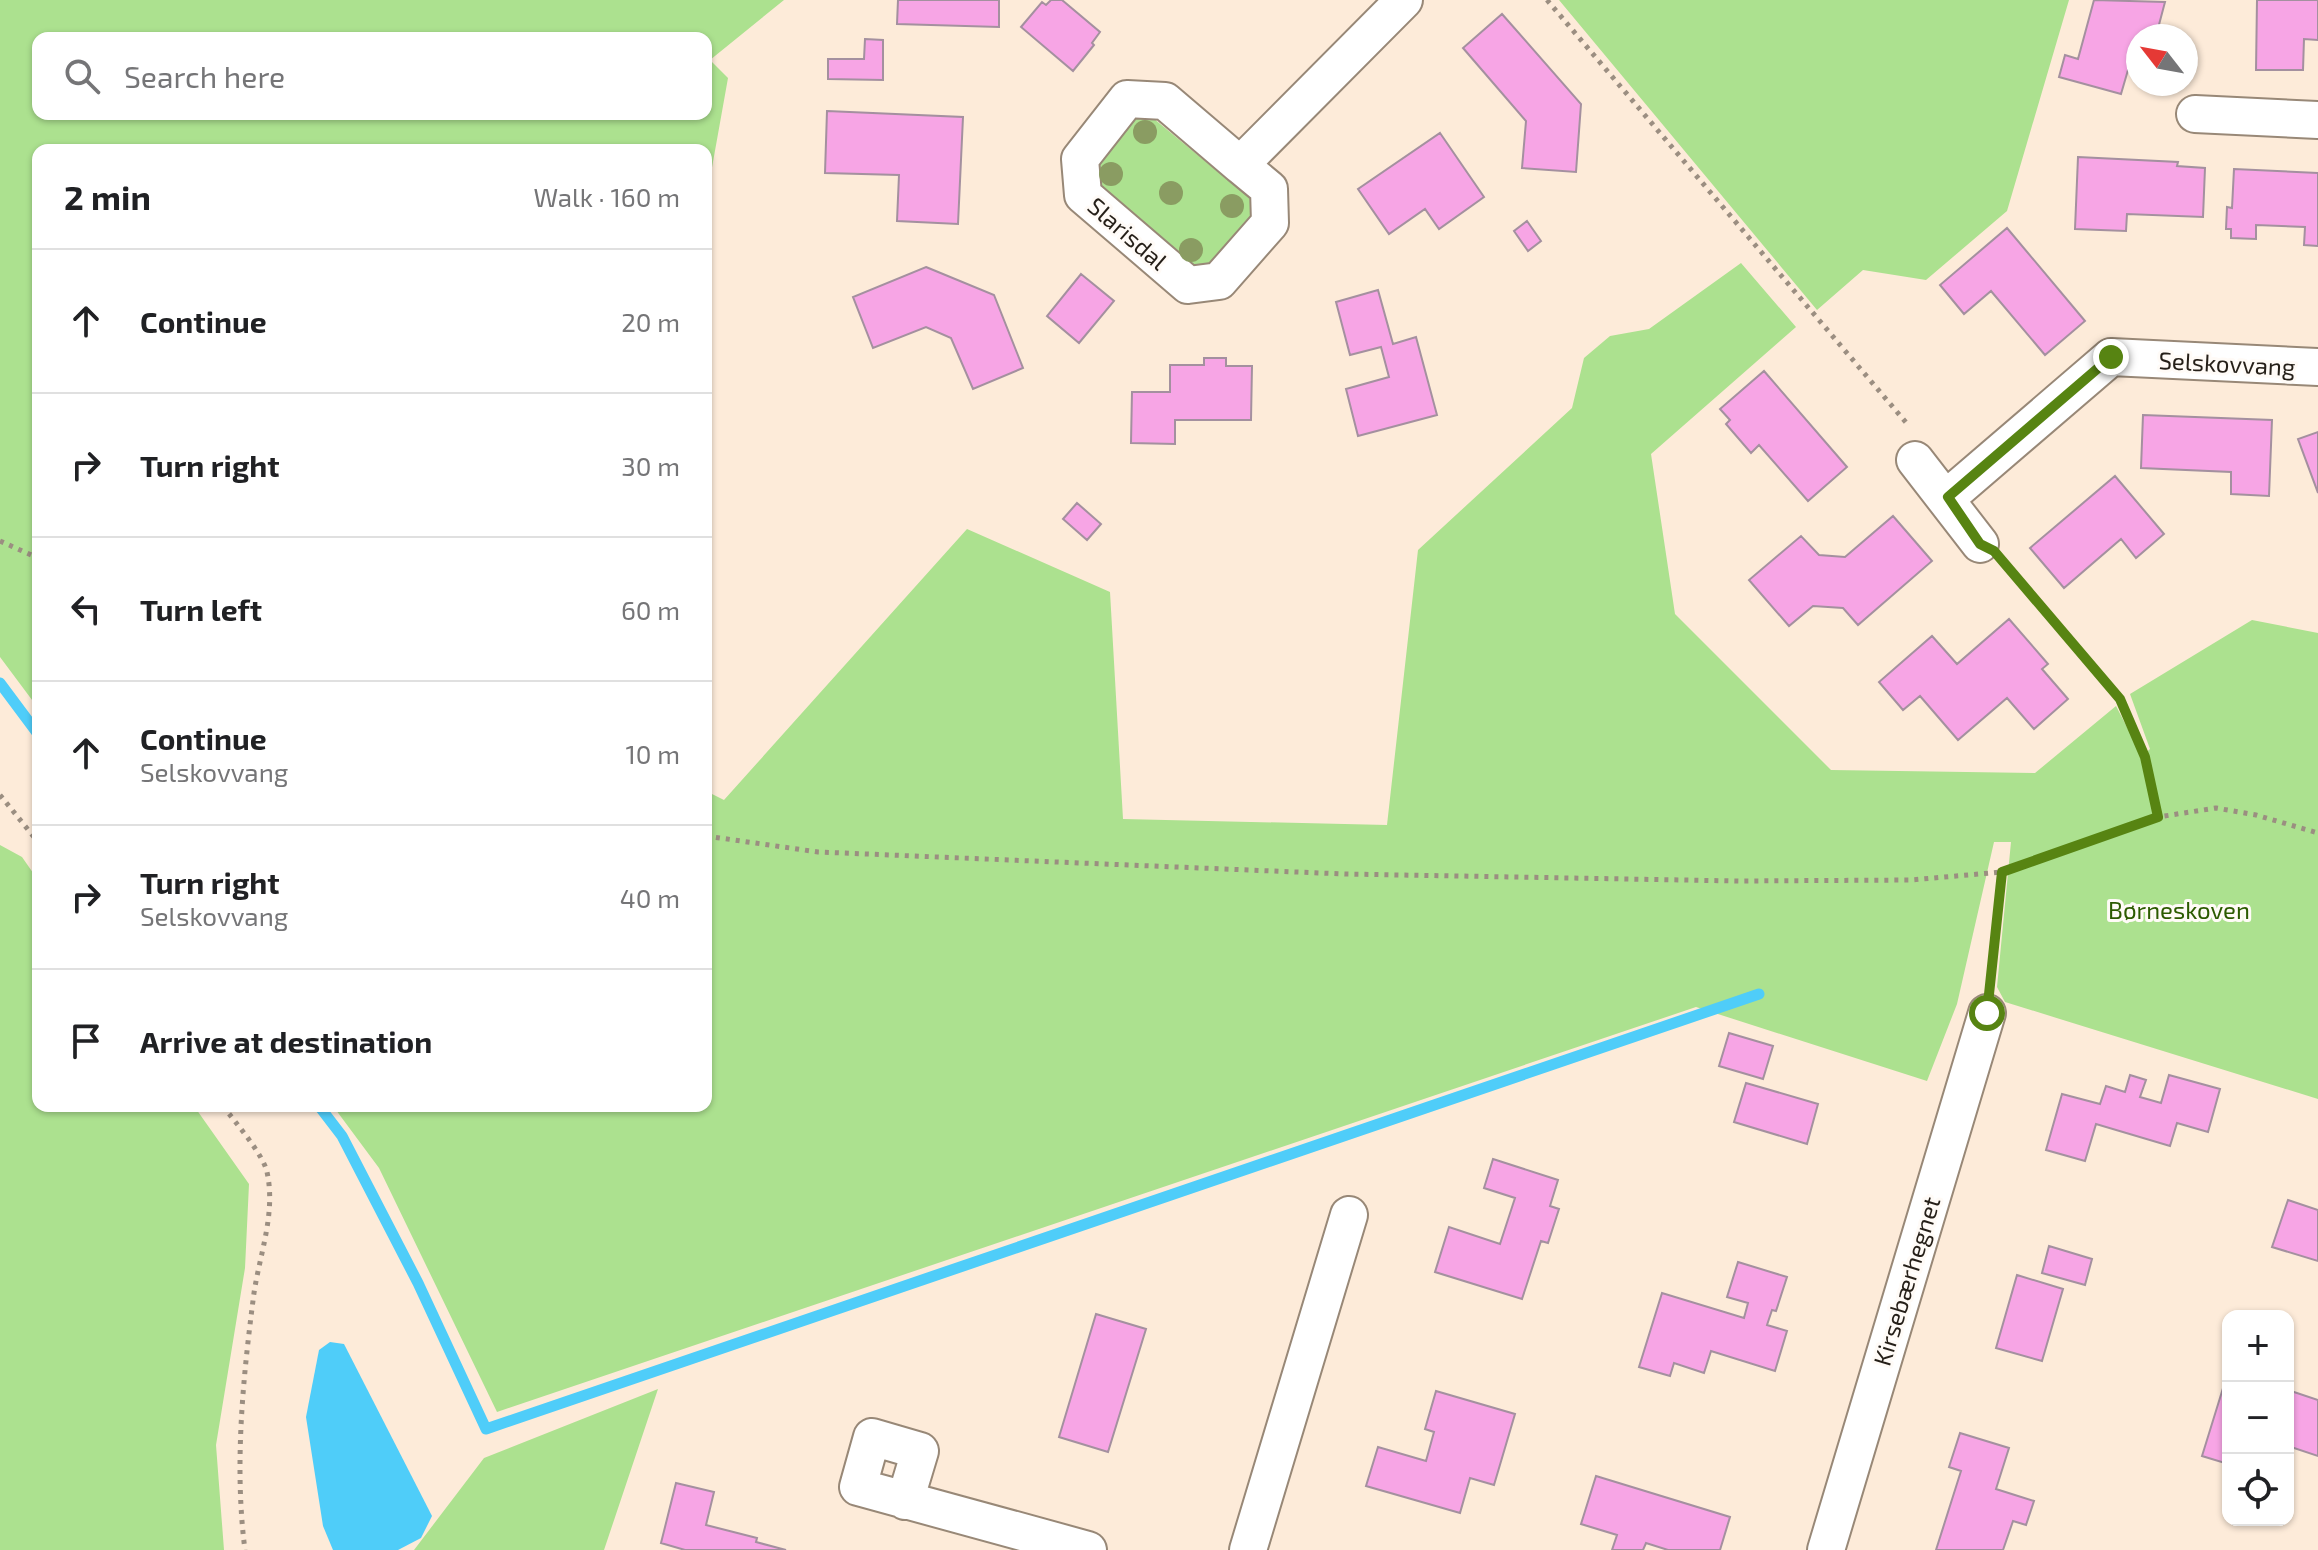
<!DOCTYPE html>
<meta charset="utf-8">
<style>
:root{--surface:#fff;--page:#f6f6f6;--text:#202124;--muted:#757577;--line:#e0e0e0}
body{margin:0;font-family:"Exo 2",sans-serif;background:var(--page);color:var(--text)}
.controls{position:absolute;right:24px;bottom:24px;display:grid;overflow:hidden;border-radius:16px;box-shadow:0 2px 6px #0004}
.controls button{width:72px;height:72px;display:grid;place-items:center;padding:0;border:0;border-bottom:2px solid var(--line);background:var(--surface);color:var(--text);font:40px sans-serif}
.compass{position:absolute;left:2126px;top:24px;width:72px;height:72px;border-radius:50%;background:var(--surface);box-shadow:0 2px 6px #0004;rotate:301deg}
.stop{position:absolute;width:24px;height:24px;margin:-18px;border:6px solid #578412;border-radius:50%;background:#fff}
.stop.end{background:#578412;border-color:#fff;box-shadow:0 2px 8px #0008}
.list{margin:0;padding:0;list-style:none}
h2{display:flex;justify-content:space-between;align-items:center;height:104px;margin:0;padding:0 32px;font-size:34px}
h2 small{font-size:26px;font-weight:400;color:var(--muted)}
.list li{display:grid;grid-template-columns:52px 1fr auto;gap:24px;align-items:center;box-sizing:border-box;height:144px;padding:0 32px;border-top:2px solid var(--line)}
.list b{display:block;font-size:30px;white-space:nowrap}
.list p{margin:0;font-size:26px;white-space:nowrap;color:var(--muted)}
.list em{font-size:26px;font-style:normal;color:var(--muted)}
.icon{flex:none;width:44px;height:44px;fill:none;stroke:currentColor;stroke-width:2;stroke-linecap:round;stroke-linejoin:round}
.map{position:relative;flex:none;width:2318px;height:1550px;overflow:hidden}
.search{position:absolute;background:var(--surface);box-shadow:0 2px 6px #0004;left:32px;top:32px;width:680px;height:88px;display:flex;align-items:center;gap:20px;box-sizing:border-box;padding:0 28px;border-radius:16px;color:var(--muted);font-size:30px}
.panel{position:absolute;background:var(--surface);box-shadow:0 2px 6px #0004;left:32px;top:144px;width:680px;height:968px;border-radius:16px}
.map>svg:first-child{display:block}
</style>
<div class="map">
<svg width="2318" height="1550" viewBox="0 0 2318 1550">
<rect width="100%" height="100%" fill="#fdebd9"/>
<!-- green -->
<path fill="#ace18f" fill-rule="evenodd" d="M0 0H784L710 60 728 78 706 201V150H38V708L0 657ZM38 38H706V114H38Z
M1559 0H2069L2007 211 1926 280 1863 270 1817 310Z
M1136 117 1153 118 1252 200 1253 216 1209 266 1192 267 1094 184 1095 165Z
M1741 263 1796 327 1651 454 1675 614 1831 770 2035 773 2116 706 2142 756 2150 749 2130 694 2252 620 2318 633V1099L2005 1002 1997 987 2011 842H1994L1957 1004 1927 1081 1696 1007 497 1412 379 1168 333 1106H706V791L724 800 967 529 1110 592 1123 819 1387 825 1418 550 1572 408 1584 358 1610 336 1649 329Z
M0 845 22 857 38 880V1106H194L249 1184 245 1268 216 1445 224 1550H0Z
M658 1389 604 1550H414L484 1458Z"/>
<!-- water -->
<path fill="#4fcdf9" d="M330 1342 344 1344 432 1516 421 1538 398 1550H333L323 1526 306 1417 319 1350Z"/>
<g fill="none" stroke-linecap="round" stroke-linejoin="round">
<!-- stream -->
<path stroke="#4fcdf9" stroke-width="11" d="M0 683 38 734
M319 1106 342 1136 418 1283 486 1429 1759 994"/>
</g>
<!-- building -->
<path fill="#f7a5e5" stroke="#a4909f" stroke-width="2" d="M898 0H999V27L897 24Z
M1051 0H1062L1100 32 1092 43 1094 45 1073 71 1021 27 1042 2 1046 5Z
M2094 0 2165 2 2156 36H2138V47L2135 46 2121 94 2059 77 2065 55 2078 59Z
M2257 0H2318V40L2304 39 2303 70H2256Z
M1502 14 1581 104 1576 172 1522 168 1526 121 1463 48Z
M865 39 883 40V80L828 79V59H864Z
M827 111 963 117 958 224 897 221 899 175 825 173Z
M1440 133 1484 197 1439 229 1425 209 1389 234 1358 189Z
M2078 157 2178 162 2177 166 2205 168 2203 217 2127 214 2126 231 2075 229Z
M2234 169 2318 173V246L2304 245 2305 227 2256 225V239L2231 238V229H2226L2227 207 2232 208Z
M1527 221 1541 241 1528 251 1514 231Z
M2007 228 2085 321 2045 355 1991 291 1964 314 1940 285Z
M926 267 994 295 1023 368 973 389 951 338 926 327 873 348 853 297Z
M1081 274 1114 301 1079 343 1047 316Z
M1378 290 1393 344 1416 337 1437 415 1358 436 1346 389 1389 377 1381 347 1350 355 1336 302Z
M1204 358H1226V366H1252L1251 420H1175V444L1131 443 1132 392H1170V365H1204Z
M1764 371 1847 467 1808 501 1759 445 1751 453 1726 424 1730 420 1720 409Z
M2143 415 2272 420 2269 496 2231 494V472L2141 468Z
M2318 432V493L2298 439Z
M2115 476 2164 534 2136 558 2121 539 2064 588 2030 548Z
M1077 503 1101 524 1087 540 1063 519Z
M1893 516 1932 561 1858 625 1843 608 1813 606 1789 626 1749 580 1801 536 1819 555 1845 557Z
M2009 619 2048 664 2042 669 2068 699 2034 729 2007 698 1958 740 1920 696 1903 710 1879 682 1932 636 1957 664Z
M1729 1033 1773 1046 1763 1079 1719 1066Z
M2130 1075 2146 1080 2140 1097 2161 1103 2169 1075 2220 1089 2208 1132 2177 1123 2170 1146 2096 1124 2085 1161 2046 1150 2062 1094 2100 1104 2106 1086 2125 1092Z
M1746 1083 1818 1104 1807 1144 1734 1122Z
M1493 1159 1558 1180 1550 1206 1559 1209 1548 1243 1541 1241 1522 1299 1435 1272 1449 1227 1500 1244 1515 1198 1484 1188Z
M2288 1200 2318 1210V1261L2272 1247Z
M2049 1246 2092 1259 2085 1285 2042 1273Z
M1738 1262 1787 1277 1776 1311 1772 1310 1767 1325 1787 1331 1775 1371 1711 1351 1704 1373 1674 1363 1670 1376 1639 1367 1662 1293 1744 1318 1748 1303 1727 1297Z
M2017 1275 2063 1289 2042 1361 1996 1348Z
M1096 1314 1146 1329 1108 1452 1059 1437Z
M2228 1372V1464L2202 1456Z
M2288 1390 2318 1400V1456L2288 1446Z
M1436 1391 1515 1414 1494 1485 1470 1478 1460 1513 1366 1486 1378 1447 1426 1461 1434 1432 1425 1429Z
M1960 1433 2009 1448 1996 1489 2034 1501 2026 1525 2013 1521 2003 1550H1936L1961 1471 1949 1467Z
M1596 1476 1730 1517 1720 1550H1668L1646 1543 1643 1550H1612L1617 1535 1581 1524Z
M676 1483 714 1492 706 1525 757 1538 756 1542 786 1550H685L661 1543Z"/>
<g fill="none" stroke-linecap="round" stroke-linejoin="round">
<!-- minor casing -->
<g stroke="#988877" stroke-width="40">
<path id="minor" d="M2195 114 2318 120
M1240 165 1269 189 1270 223 1219 281 1188 285 1083 195 1080 159 1127 99 1165 101 1240 165 1404 0
M1915 460 1980 544
M1948 497 2111 357 2318 367
M905 1501 920 1451 872 1437 858 1487 1088 1550
M1248 1550 1349 1215
M1826 1550 1987 1013"/>
</g>
<!-- path -->
<path stroke="#9b8e81" stroke-width="5" stroke-dasharray="4 6" stroke-linecap="butt" d="M1547 0 1909 426
M0 541 38 558
M2007 567 2120 699 2145 757 2158 817
M0 795 38 842
M706 836 818 852 1345 874 1739 881 1911 880 2002 872 2158 817 2216 808 2256 815 2318 833
M1991 978 2002 872
M223 1106C235 1122 263 1154 267 1172 276 1213 260 1253 254 1293 243 1377 234 1466 245 1550"/>
<!-- minor -->
<use href="#minor" stroke="#fff" stroke-width="36"/>
</g>
<!-- trees -->
<g fill="#8a9c62">
<circle cx="1145" cy="132" r="12"/>
<circle cx="1111" cy="174" r="12"/>
<circle cx="1171" cy="193" r="12"/>
<circle cx="1232" cy="206" r="12"/>
<circle cx="1191" cy="250" r="12"/>
</g>
<g fill="none" stroke-linecap="round" stroke-linejoin="round">
<!-- route -->
<path stroke="#578412" stroke-width="10" d="M1987 1013 2002 872 2158 817 2145 757 2120 699 1994 551 1980 544 1948 497 2111 357"/>
</g>
<g text-anchor="middle" dominant-baseline="central" stroke-width="6" stroke-linejoin="round" paint-order="stroke">
<!-- street labels -->
<g font-size="24" fill="#251f18" stroke="#fffbf7">
<text transform="translate(1128 233) rotate(41)">Slarisdal</text>
<text transform="translate(2227 363) rotate(3)">Selskovvang</text>
<text transform="translate(1906 1281) rotate(-73)">Kirsebærhegnet</text>
</g>
<!-- park labels -->
<g font-size="24" fill="#2c5b00" stroke="#fffbf7">
<text x="2179" y="909">Børneskoven</text>
</g>
</g>
</svg>
<div class="controls">
<button>+</button>
<button>−</button>
<button><svg class="icon" aria-label="locate" viewBox="0 0 24 24"><circle cx="12" cy="12" r="6"/><path d="M12 2v4M12 18v4M2 12h4M18 12h4"/></svg></button>
</div>
<svg class="compass" viewBox="-18 -18 36 36"><path d="M0-13l5 13h-10z" fill="#e53935"/><path d="M0 13l5-13h-10z" fill="#757577"/></svg>
<div class="stop" style="left:1987px;top:1013px"></div>
<div class="stop end" style="left:2111px;top:357px"></div>
<div class="search"><svg class="icon" aria-label="search" viewBox="0 0 24 24"><circle cx="10" cy="10" r="6"/><path d="M15 15l6 6"/></svg>Search here</div>
<section class="panel">
<h2>2 min<small>Walk · 160 m</small></h2>
<ul class="list">
<li><svg class="icon" aria-label="ahead" viewBox="0 0 24 24"><path d="M12 20V5M6 11l6-6 6 6"/></svg><div><b>Continue</b></div><em>20 m</em></li>
<li><svg class="icon" aria-label="right" viewBox="0 0 24 24"><path d="M7 20v-9h11M14 6l5 5-5 5"/></svg><div><b>Turn right</b></div><em>30 m</em></li>
<li><svg class="icon" aria-label="left" viewBox="0 0 24 24"><path d="M17 20v-9H6M10 6l-5 5 5 5"/></svg><div><b>Turn left</b></div><em>60 m</em></li>
<li><svg class="icon" aria-label="ahead" viewBox="0 0 24 24"><path d="M12 20V5M6 11l6-6 6 6"/></svg><div><b>Continue</b><p>Selskovvang</p></div><em>10 m</em></li>
<li><svg class="icon" aria-label="right" viewBox="0 0 24 24"><path d="M7 20v-9h11M14 6l5 5-5 5"/></svg><div><b>Turn right</b><p>Selskovvang</p></div><em>40 m</em></li>
<li><svg class="icon" aria-label="arrive" viewBox="0 0 24 24"><path d="M6 21V4h12l-3 4 3 4H6"/></svg><div><b>Arrive at destination</b></div></li>
</ul>
</section>
</div>
